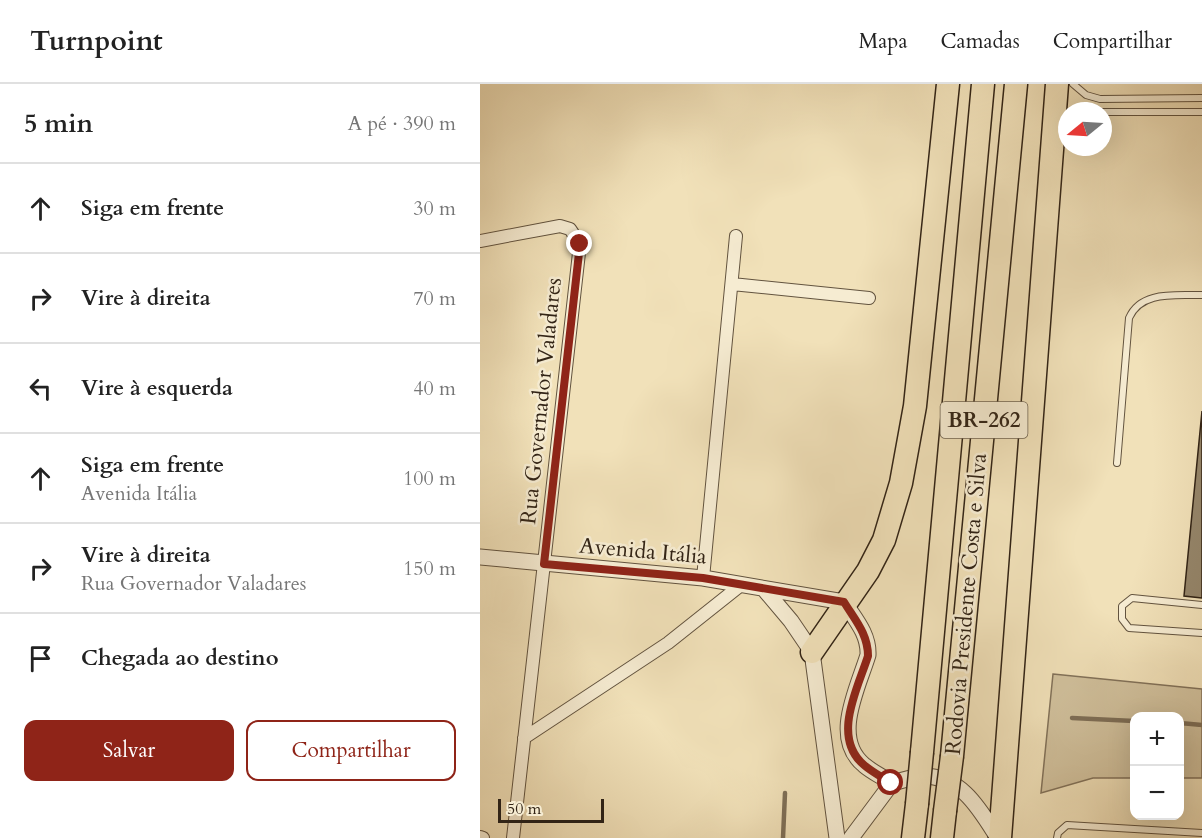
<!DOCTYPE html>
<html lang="pt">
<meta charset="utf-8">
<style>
:root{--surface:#fff;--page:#f2f2f2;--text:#222;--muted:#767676;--line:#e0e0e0;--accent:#8f2418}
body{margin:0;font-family:Cardo,serif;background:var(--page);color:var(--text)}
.controls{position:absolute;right:18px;bottom:18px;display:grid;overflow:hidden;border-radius:12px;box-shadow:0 6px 24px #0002}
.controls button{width:54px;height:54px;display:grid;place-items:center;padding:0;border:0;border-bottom:2px solid var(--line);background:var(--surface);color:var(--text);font:30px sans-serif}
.compass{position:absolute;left:578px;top:18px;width:54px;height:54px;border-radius:50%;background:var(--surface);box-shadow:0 6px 24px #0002;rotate:252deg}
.scale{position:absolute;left:18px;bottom:15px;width:106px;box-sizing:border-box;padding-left:6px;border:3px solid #322416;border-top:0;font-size:16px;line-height:21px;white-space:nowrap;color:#322416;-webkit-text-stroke:4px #f6ecd2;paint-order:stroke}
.stop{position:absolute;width:18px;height:18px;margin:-14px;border:4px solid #8f2418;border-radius:50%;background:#fff}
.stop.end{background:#8f2418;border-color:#fff;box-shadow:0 2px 6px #0008}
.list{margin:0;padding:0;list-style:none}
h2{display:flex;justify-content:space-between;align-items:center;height:78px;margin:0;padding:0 24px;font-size:26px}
h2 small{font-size:20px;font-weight:400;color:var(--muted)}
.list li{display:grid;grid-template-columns:39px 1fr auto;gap:18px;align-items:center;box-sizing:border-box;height:90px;padding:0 24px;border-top:2px solid var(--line)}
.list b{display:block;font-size:22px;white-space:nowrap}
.list p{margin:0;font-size:20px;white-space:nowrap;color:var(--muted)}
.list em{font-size:20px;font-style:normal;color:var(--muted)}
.actions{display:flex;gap:12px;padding:18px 24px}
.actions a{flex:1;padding:14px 0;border:2px solid var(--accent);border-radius:12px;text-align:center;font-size:21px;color:var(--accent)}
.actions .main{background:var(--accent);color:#fff}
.icon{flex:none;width:33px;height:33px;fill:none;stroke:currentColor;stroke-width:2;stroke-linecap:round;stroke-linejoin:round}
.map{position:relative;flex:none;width:722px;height:754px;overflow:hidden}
header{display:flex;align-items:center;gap:36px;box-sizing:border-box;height:84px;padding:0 30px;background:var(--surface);border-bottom:2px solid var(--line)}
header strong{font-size:28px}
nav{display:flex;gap:33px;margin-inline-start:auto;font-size:21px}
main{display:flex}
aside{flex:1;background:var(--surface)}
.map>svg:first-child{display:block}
</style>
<header>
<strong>Turnpoint</strong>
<nav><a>Mapa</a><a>Camadas</a><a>Compartilhar</a></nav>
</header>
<main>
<aside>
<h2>5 min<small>A pé · 390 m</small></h2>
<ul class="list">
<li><svg class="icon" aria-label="ahead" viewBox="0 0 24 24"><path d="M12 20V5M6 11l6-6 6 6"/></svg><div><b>Siga em frente</b></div><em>30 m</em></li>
<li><svg class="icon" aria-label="right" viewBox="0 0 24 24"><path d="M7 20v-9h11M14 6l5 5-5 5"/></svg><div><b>Vire à direita</b></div><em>70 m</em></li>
<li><svg class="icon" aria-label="left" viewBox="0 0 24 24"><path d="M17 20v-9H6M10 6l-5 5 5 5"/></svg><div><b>Vire à esquerda</b></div><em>40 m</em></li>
<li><svg class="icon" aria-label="ahead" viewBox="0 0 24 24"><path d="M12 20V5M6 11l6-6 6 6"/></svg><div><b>Siga em frente</b><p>Avenida Itália</p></div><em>100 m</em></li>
<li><svg class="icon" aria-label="right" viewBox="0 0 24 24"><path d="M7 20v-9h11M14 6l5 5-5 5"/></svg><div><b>Vire à direita</b><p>Rua Governador Valadares</p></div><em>150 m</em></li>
<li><svg class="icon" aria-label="arrive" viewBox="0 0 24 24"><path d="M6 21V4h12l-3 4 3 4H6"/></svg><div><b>Chegada ao destino</b></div></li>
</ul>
<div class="actions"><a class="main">Salvar</a><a>Compartilhar</a></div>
</aside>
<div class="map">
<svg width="722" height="754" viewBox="0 0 722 754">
<rect width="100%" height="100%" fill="#f1e1b9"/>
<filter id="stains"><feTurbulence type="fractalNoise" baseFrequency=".00333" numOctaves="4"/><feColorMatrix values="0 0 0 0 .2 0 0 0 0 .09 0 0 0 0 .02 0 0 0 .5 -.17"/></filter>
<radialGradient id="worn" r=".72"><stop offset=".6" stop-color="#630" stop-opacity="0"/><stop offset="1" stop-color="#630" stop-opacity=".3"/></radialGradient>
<!-- green -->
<path fill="#d1c19d" stroke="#82725a" stroke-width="1.5" d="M573 590 722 605V694H700V632H654V694H613L561 709Z"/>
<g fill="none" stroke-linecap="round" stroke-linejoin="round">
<!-- stream -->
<path stroke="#7e6f57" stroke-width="4.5" d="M592 634 654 637
M700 639 722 641
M303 754 305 709"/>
</g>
<!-- building -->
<path fill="#95866b" stroke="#322416" stroke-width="1.5" d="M722 327V514L704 512Z"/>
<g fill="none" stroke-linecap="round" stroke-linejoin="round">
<!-- service casing -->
<g stroke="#62533f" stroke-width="8">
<path id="service" d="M593 0 606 11 620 15 722 14
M623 28H722
M581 56 587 46
M637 379 649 234C661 206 696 212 722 211
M722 521 652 514 642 522V535L649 544 722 549
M577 754 578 749 587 741 722 749"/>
</g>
<!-- minor casing -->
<g stroke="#62533f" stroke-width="14">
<path id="minor" d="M0 157 80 142 90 145 100 160 33 754
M252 200 389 214
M223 494 256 152
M44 654 188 559 261 501
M0 753 3 754"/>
</g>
<!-- tertiary casing -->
<g stroke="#62533f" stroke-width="17">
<path id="tertiary" d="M0 473 223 494 364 518C375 535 389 550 388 571 378 604 351 654 384 681 392 688 403 693 412 699
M284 505 311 537 332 568 357 754
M371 754 412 699C422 697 433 692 443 692 482 692 500 726 518 754"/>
</g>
<!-- motorway casing -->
<g stroke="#322416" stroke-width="25">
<path id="motorway" d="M332 568 388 487 404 456 421 399 435 322 468 0
M442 668 503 0
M472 672 536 0
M433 754 437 720
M462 754 465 727
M520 754 577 0"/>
</g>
<!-- service -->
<use href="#service" stroke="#f6ecd2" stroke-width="6"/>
<!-- minor -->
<use href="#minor" stroke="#f6ecd2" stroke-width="12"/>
<!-- tertiary -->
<use href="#tertiary" stroke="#f6ecd2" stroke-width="15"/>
<!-- motorway -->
<use href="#motorway" stroke="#f1e1b9" stroke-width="22"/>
<!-- motorway-bridge casing -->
<g stroke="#322416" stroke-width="25" stroke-linecap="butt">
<path id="motorway-bridge" d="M437 720 442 668
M465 727 472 672"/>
</g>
<!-- motorway-bridge -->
<use href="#motorway-bridge" stroke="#f1e1b9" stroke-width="22"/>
</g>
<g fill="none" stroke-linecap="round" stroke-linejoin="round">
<!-- route -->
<path stroke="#8f2418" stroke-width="8" d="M100 160 64 480 223 494 364 518C375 536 388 550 388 572 378 604 351 653 384 681 392 688 402 693 411 699"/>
</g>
<g text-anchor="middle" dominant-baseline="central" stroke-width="5" stroke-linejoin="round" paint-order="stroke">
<!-- shield labels -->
<rect fill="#f6ecd2" stroke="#6d604e" stroke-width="1.5" x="460.5" y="318" width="87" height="36" rx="4.5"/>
<g font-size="21" font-weight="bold" fill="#322416">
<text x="504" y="336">BR-262</text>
</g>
<!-- street labels -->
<g font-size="22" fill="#322416" stroke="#f6ecd2">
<text transform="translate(61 317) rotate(-84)">Rua Governador Valadares</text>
<text transform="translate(163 467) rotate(5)">Avenida Itália</text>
<text transform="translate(486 520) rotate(-85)">Rodovia Presidente Costa e Silva</text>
</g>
</g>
<rect width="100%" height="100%" filter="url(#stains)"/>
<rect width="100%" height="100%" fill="url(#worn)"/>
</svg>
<div class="controls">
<button>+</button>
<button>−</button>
</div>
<svg class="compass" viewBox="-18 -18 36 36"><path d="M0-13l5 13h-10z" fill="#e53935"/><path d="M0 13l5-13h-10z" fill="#767676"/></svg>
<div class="scale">50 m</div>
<div class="stop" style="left:411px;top:699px"></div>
<div class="stop end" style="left:100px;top:160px"></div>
</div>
</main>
